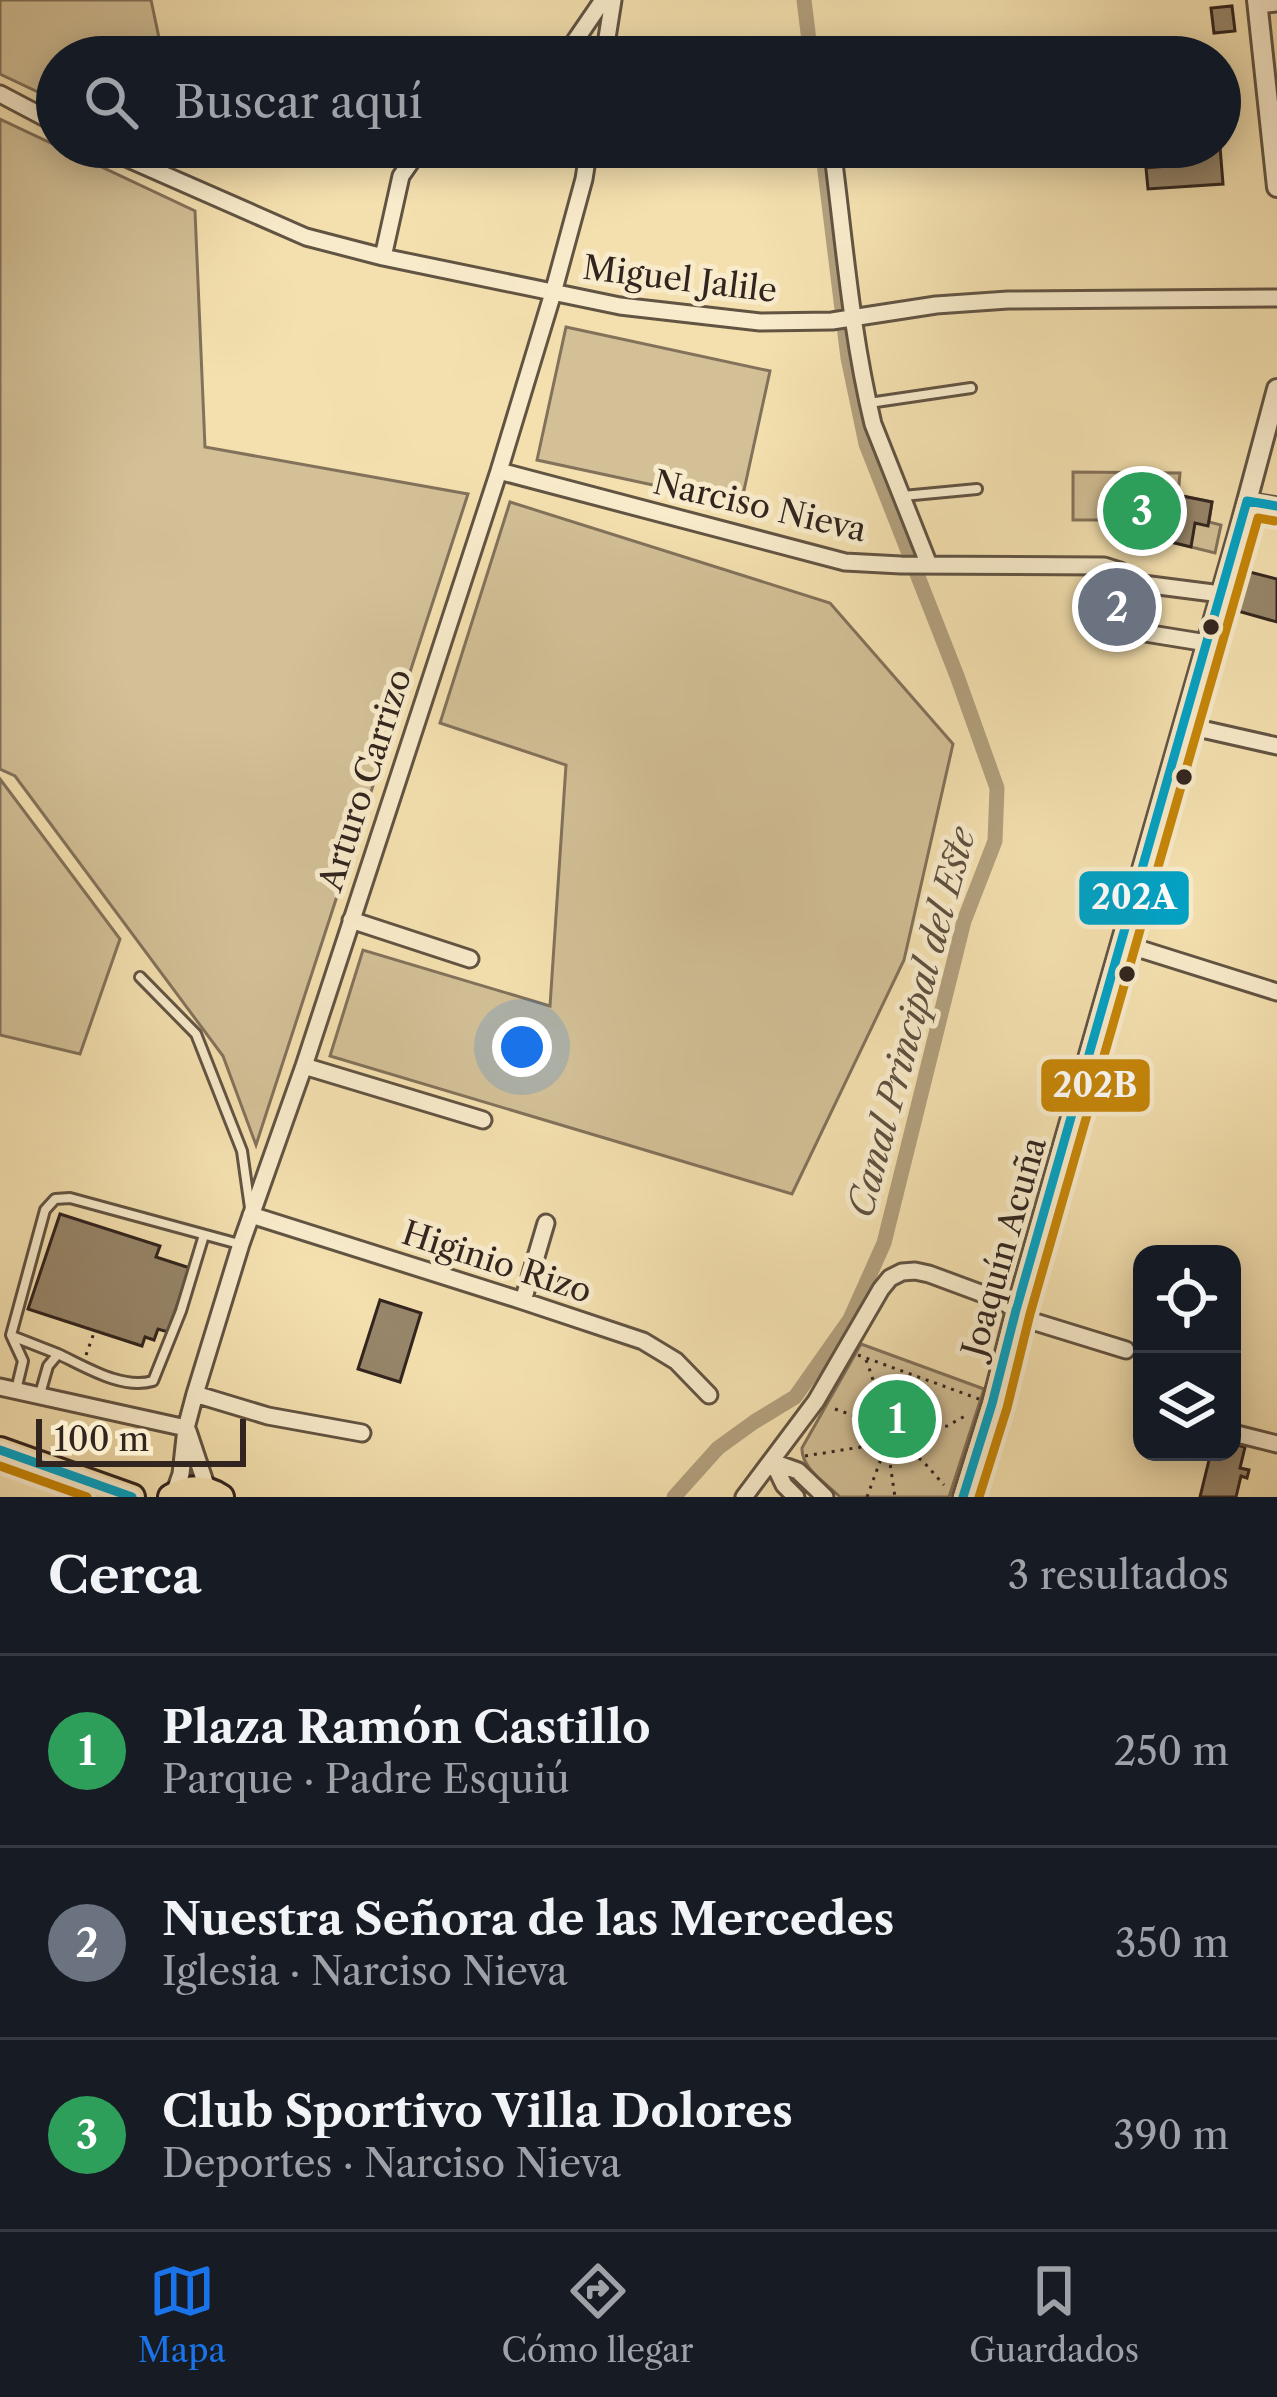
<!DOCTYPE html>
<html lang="es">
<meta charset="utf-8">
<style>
:root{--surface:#171b24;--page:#20242c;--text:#f1f3f6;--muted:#9ea1a6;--line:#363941;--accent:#1a73e8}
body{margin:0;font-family:"Libre Caslon Text",serif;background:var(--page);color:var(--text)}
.controls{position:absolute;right:36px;bottom:36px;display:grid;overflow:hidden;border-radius:24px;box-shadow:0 6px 30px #0003}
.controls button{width:108px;height:108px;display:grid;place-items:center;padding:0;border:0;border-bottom:3px solid var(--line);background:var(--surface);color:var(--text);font:60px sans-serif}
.scale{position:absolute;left:36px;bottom:30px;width:210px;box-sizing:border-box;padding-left:12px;border:6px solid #32251f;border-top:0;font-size:33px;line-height:42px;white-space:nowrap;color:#32251f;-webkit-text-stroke:9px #f8ebcb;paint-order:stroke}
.you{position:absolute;left:522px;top:1047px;width:42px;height:42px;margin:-30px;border:9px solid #fff;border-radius:50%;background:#1a73e8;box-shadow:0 0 0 18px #1a73e833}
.badge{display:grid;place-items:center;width:78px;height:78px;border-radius:50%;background:var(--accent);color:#fff;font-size:39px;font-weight:700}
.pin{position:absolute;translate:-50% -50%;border:6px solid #fff;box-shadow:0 3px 12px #0006}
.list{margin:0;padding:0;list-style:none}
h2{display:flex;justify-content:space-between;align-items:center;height:156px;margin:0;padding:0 48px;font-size:51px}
h2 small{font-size:39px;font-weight:400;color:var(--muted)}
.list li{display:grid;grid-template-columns:78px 1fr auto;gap:36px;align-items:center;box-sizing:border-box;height:192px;padding:0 48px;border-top:3px solid var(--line)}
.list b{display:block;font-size:45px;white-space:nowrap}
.list p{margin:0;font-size:39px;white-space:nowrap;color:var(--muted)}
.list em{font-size:39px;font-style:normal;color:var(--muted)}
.icon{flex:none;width:66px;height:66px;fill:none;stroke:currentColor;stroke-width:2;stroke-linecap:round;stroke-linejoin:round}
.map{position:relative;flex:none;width:1277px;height:1497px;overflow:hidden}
.search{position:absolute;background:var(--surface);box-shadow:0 6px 30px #0003;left:36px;right:36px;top:36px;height:132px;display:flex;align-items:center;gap:30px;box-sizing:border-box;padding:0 42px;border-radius:66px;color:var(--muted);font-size:45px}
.sheet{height:732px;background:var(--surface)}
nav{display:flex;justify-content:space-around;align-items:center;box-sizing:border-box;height:168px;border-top:3px solid var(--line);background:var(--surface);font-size:33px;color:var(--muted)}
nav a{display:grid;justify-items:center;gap:6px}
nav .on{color:var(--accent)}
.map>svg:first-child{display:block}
</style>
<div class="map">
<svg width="1277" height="1497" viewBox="0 0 1277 1497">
<rect width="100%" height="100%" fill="#f4e0af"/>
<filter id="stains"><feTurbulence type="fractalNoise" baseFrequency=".00167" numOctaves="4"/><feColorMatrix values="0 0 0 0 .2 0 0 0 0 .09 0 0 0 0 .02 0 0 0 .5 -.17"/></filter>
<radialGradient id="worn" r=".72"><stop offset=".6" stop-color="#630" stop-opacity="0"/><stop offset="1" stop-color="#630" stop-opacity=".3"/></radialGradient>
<!-- green -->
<path fill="#d3c097" stroke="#82725b" stroke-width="3" d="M0 0H151L163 57H57V101L0 74Z
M0 119 195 211 205 447 468 494 256 1145 223 1056 15 776 0 769Z
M566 327 770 371 741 504 537 460Z
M1073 472 1180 473 1178 495 1212 502 1209 522 1221 525 1215 553 1171 542 1172 527 1116 520H1073Z
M510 502 830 603 953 744 904 960 792 1194 330 1056 363 950 550 1006 566 765 440 723Z
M0 779 120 939 80 1054 0 1035Z
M861 1344 984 1389 949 1497H840C826 1483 801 1468 802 1448Z"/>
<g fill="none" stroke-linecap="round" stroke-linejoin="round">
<!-- canal -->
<path stroke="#b2a07e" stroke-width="15" d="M804 0 811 57
M674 1497 718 1448 754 1422 795 1397 850 1319 884 1243 964 921 995 841 997 788 957 676 866 444 848 358 822 147"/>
</g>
<!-- building -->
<path fill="#97866a" stroke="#32251f" stroke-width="3" d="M1232 6 1235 31 1214 33 1211 8Z
M1191 147H1220L1223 184 1148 189 1146 168 1192 164Z
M1177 495 1212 502 1208 526 1195 523 1191 547 1171 542Z
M1238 569 1277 579V622L1227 608Z
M60 1214 160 1246 156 1257 190 1268 168 1332 158 1329 154 1340 145 1337 142 1346 28 1309Z
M380 1300 421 1313 400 1382 358 1369Z
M1232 1444 1245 1447 1240 1468 1249 1470 1247 1478 1241 1476 1236 1497H1200L1211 1452H1232Z"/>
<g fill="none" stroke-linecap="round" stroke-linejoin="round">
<!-- service casing -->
<g stroke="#625443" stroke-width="14">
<path id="service" d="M869 403 971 388
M903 496 977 489
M140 977 196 1034 242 1151 250 1208
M12 1336 58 1354
M16 1390 23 1361 11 1335 45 1210 55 1199 70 1198 239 1244
M40 1394 48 1366 58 1354C86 1367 122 1390 153 1381L181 1311 204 1235"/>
</g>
<!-- minor casing -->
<g stroke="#625443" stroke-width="21">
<path id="minor" d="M1258 5 1277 3
M564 57 603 0
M604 57 613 0
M0 94 57 124
M101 147 306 237 383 257 620 306 760 322 832 321 936 305 1008 300 1277 298
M832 147C844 239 851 333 873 424L929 565
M383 257 401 176 413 159 435 147
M499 471 845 562 901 565 1104 566 1120 571 1135 583 1221 594
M1247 501 1277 506
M1135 583 1139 632 1207 643
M1184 725 1277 746
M351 920 470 959
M1121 943 1277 992
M304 1066 483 1120
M251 1215 523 1301 643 1341 676 1361 709 1395
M523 1301 546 1223
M0 1387 186 1428
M195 1394 268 1416 362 1433
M188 1431 208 1491
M1237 1434 1277 1444
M773 1462 798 1471 825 1497
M773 1462 784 1485 796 1497
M174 1494 181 1474 186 1428 195 1394 241 1244 304 1066 499 471 553 293 584 179 589 147
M744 1497 816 1401 881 1289 890 1278 902 1272 915 1271 929 1274 1002 1301 1032 1321 1126 1350"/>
</g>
<!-- tertiary casing -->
<g stroke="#625443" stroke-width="24">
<path id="tertiary" d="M1257 0 1277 187
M963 1497 992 1404 1016 1310 1239 531 1277 389"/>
</g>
<!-- primary casing -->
<g stroke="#32251f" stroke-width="30">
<path id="primary" d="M0 1450 132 1497
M171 1497C188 1487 204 1486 221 1497"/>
</g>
<!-- path -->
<path stroke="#32251f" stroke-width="3" stroke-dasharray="3 6" stroke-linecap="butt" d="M86 1355 95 1330
M858 1355 979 1399
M866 1360C883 1403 888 1451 895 1497
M835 1409 863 1419 886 1443 922 1460 944 1485
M888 1439 895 1425 915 1406 922 1382
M805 1456 886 1443 920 1429 947 1426 965 1416
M867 1497 885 1448"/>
<!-- service -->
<use href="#service" stroke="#f8ebcb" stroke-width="8"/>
<!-- minor -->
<use href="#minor" stroke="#f8ebcb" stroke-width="15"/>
<!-- tertiary -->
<use href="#tertiary" stroke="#f8ebcb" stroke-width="18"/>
<!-- primary -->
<use href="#primary" stroke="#f4e0af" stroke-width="24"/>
<!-- bus-1 casing -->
<g stroke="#f8ebcb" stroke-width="18">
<path id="bus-1" d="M0 1450 132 1497
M963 1497 992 1404 1016 1310 1247 501 1277 506"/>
</g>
<!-- bus-2 casing -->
<g stroke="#f8ebcb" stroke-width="18">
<path id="bus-2" d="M0 1466 87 1497
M979 1497 1007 1408 1030 1314 1258 518 1275 521"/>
</g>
<!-- bus-1 -->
<use href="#bus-1" stroke="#02a2c5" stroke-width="9"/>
<!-- bus-2 -->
<use href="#bus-2" stroke="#c68608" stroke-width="9"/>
</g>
<!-- markers -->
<g fill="#32251f" stroke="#f8ebcb" stroke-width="4.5">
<circle cx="1211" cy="627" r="10"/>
<circle cx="1184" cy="777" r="10"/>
<circle cx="1127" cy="974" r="10"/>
</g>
<g text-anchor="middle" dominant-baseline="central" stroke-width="10" stroke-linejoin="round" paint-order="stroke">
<!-- street labels -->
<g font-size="33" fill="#32251f" stroke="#f8ebcb">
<text transform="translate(680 279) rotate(7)">Miguel Jalile</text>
<text transform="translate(760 506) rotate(13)">Narciso Nieva</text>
<text transform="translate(365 780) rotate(-72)">Arturo Carrizo</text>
<text transform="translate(1004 1247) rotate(-74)">Joaquín Acuña</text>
<text transform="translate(497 1262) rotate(18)">Higinio Rizo</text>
</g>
<!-- water labels -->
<g font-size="36" font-style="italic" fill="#5f5040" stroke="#f8ebcb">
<text transform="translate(911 1022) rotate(-75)">Canal Principal del Este</text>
</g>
</g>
<g stroke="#f8ebcb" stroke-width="4.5">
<rect x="1077" y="869" width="114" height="58" rx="12" fill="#02a2c5"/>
<rect x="1039" y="1057" width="113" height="57" rx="12" fill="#c68608"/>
</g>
<g font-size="33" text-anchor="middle" font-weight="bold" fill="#fff">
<text x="1134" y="909">202A</text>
<text x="1095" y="1097">202B</text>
</g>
<rect width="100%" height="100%" filter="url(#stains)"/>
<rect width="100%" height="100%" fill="url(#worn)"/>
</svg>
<div class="controls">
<button><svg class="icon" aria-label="locate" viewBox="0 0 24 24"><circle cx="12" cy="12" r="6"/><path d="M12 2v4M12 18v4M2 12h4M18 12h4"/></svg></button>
<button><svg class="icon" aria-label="layers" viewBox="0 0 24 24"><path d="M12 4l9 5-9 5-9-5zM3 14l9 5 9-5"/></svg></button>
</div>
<div class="scale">100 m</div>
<div class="you"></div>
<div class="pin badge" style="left:897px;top:1419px;background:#2e9e5b">1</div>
<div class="pin badge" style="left:1117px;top:607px;background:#6b7280">2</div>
<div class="pin badge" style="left:1142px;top:511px;background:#2e9e5b">3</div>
<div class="search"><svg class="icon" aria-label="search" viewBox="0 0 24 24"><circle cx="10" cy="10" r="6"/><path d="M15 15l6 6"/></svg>Buscar aquí</div>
</div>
<section class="sheet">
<h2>Cerca<small>3 resultados</small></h2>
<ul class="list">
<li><span class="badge" style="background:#2e9e5b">1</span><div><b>Plaza Ramón Castillo</b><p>Parque · Padre Esquiú</p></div><em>250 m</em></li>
<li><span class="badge" style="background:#6b7280">2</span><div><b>Nuestra Señora de las Mercedes</b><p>Iglesia · Narciso Nieva</p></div><em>350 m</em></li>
<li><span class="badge" style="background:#2e9e5b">3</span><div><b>Club Sportivo Villa Dolores</b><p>Deportes · Narciso Nieva</p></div><em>390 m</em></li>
</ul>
</section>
<nav>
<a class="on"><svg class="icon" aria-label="map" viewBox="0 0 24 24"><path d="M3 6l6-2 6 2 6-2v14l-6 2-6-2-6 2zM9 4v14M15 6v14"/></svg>Mapa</a>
<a><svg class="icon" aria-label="directions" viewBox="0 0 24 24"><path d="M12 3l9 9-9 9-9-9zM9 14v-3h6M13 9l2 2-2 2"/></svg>Cómo llegar</a>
<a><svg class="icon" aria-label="saved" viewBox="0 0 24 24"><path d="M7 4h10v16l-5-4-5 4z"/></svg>Guardados</a>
</nav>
